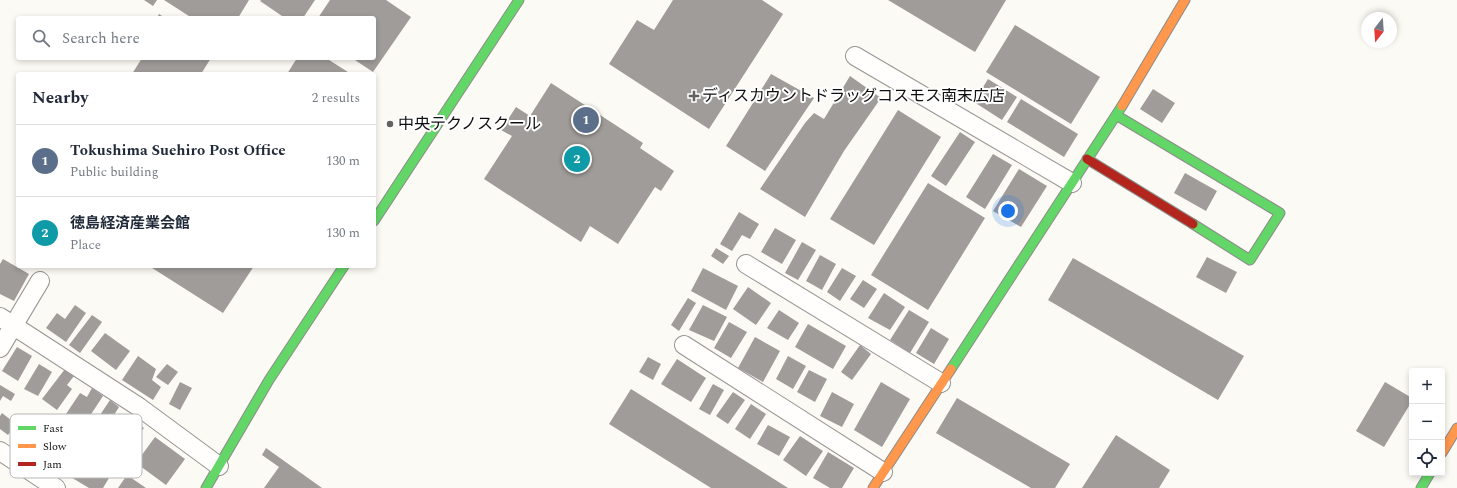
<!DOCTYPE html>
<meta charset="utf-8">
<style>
:root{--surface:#fff;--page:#f2f2f3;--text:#1f2937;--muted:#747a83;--line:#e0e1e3;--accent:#b45309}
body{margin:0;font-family:Spectral,"Noto Sans JP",serif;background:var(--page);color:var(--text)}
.controls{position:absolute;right:12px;bottom:12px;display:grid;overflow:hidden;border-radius:4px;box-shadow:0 2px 6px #0003}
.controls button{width:36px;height:36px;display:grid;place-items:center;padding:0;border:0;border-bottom:1px solid var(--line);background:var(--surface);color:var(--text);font:20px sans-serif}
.compass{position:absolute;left:1361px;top:12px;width:36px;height:36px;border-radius:50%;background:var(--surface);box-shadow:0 2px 6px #0003;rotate:197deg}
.you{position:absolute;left:1008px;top:211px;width:14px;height:14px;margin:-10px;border:3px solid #fff;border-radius:50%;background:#1a73e8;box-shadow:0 0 0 6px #1a73e833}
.badge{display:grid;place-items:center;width:26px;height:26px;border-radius:50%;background:var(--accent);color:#fff;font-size:13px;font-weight:700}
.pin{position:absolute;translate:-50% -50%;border:2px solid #fff;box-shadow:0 1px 4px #0006}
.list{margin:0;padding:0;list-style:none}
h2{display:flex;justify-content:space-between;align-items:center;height:52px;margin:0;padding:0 16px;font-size:17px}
h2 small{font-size:13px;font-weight:400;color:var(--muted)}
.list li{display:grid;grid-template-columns:26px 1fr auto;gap:12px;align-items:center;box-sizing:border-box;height:72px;padding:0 16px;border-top:1px solid var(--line)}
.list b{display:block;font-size:15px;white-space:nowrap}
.list p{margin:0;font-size:13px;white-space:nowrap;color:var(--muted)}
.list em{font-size:13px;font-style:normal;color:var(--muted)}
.icon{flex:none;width:22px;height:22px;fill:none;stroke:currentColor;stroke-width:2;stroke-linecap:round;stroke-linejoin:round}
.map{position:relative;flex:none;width:1457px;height:488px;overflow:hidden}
.search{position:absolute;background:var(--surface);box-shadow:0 2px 6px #0003;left:16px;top:16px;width:360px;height:44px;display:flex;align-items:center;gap:10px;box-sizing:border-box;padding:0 14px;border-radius:4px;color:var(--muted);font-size:15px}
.panel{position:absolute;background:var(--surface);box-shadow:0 2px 6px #0003;left:16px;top:72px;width:360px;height:196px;border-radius:4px}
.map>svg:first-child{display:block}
</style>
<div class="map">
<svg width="1457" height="488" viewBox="0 0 1457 488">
<rect width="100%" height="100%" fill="#fcfaf4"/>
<!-- building -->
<path fill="#9f9c99" d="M144 0H157L153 6Z
M164 0H249L238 18H192Z
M261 0H315L303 18H285L260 1Z
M330 0H386L411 17 373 72 352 58H374V18H318Z
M673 0H762L783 14 709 129 609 64 637 20 654 30Z
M888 0H1006L975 52Z
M159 14 165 18H157Z
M1015 25 1100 77 1071 124 986 72Z
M142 58H211L201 74H132Z
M297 58H326L351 74H287Z
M771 74 814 98 765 171 726 146Z
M850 76 881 98 844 151 805 217 760 189 805 123 814 113 824 119Z
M988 79 1017 97 1002 120 974 102Z
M551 83 643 143 640 148 674 171 661 191 655 187 618 244 590 226 581 242 484 179 512 136 501 130 516 107 530 116Z
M1153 89 1175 103 1162 123 1140 109Z
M1021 99 1078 134 1064 157 1007 122Z
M898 110 941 137 874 245 830 219Z
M960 132 975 142 946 186 931 176Z
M993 154 1012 165 985 209 966 197Z
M1019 169 1047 186 1021 227 993 211Z
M1185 173 1217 191 1206 211 1174 193Z
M928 183 985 218 928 310 871 275Z
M739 212 759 224 750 239 742 235 732 251 720 244Z
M775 228 796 240 782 264 761 252Z
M802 242 816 250 798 280 785 273Z
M716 248 729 256 723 264 711 256Z
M820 255 836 264 822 290 806 281Z
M1207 257 1237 272 1226 293 1196 277Z
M1073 258 1244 356 1218 400 1048 300Z
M3 259 29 274 14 301 0 294V264Z
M149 266H254L223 313Z
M703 268 738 286 726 310 691 291Z
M842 268 856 276 840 301 827 292Z
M863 280 877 289 864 308 850 299Z
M748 287 771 303 756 325 733 309Z
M884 293 905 307 890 330 868 318Z
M688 298 696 303 679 331 671 325Z
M75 305 86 313 66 342 46 328 57 313 65 319Z
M703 305 727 317 714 341 689 330Z
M779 310 799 323 788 340 767 328Z
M909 310 929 322 910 353 890 340Z
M92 315 102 322 80 353 69 345Z
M729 322 747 332 731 358 714 348Z
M808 324 846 346 833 369 795 347Z
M931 328 949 339 934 364 916 353Z
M105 333 130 351 116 370 91 351Z
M755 337 780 351 763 382 738 368Z
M860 345 871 354 852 380 841 372Z
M17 347 32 356 18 381 2 371Z
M138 356 156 369 152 380 161 387 153 400 122 380Z
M788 356 806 366 793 389 776 379Z
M648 357 661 364 653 380 639 372Z
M677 359 706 378 691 402 661 384Z
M39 364 52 372 38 396 24 389Z
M167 364 178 372 168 385 156 377Z
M65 369 74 376 67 385 72 389 57 410 42 399Z
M809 370 827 379 815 402 797 392Z
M180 382 192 388 180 410 169 404Z
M881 382 910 399 882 447 854 430Z
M1385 382 1412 398V401L1384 447 1356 431Z
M713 384 724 390 710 415 699 409Z
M0 385 15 394 11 401 3 396 0 401Z
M92 388 103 396 82 428 64 417 80 393 87 397Z
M631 389 788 488H711L609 424Z
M733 392 745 400 728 424 716 416Z
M832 392 854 404 842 427 820 416Z
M957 398 1070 464 1055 488H1031L936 433Z
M110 400 119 407 102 434 92 427Z
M751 404 766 414 750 439 735 429Z
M2 413 16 424 8 435 0 429V416Z
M127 416 144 428 126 451 110 440Z
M768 425 790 437 779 456 757 444Z
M1116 435 1170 470 1159 488H1082Z
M800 436 823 451 806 476 783 460Z
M155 437 185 459 166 485 136 463Z
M266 448 322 488H264L279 467 262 455Z
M828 452 854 468 842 488H830L813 478Z
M82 455 97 465 104 455 118 463 103 488H89L69 476Z
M127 475 146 488H118Z"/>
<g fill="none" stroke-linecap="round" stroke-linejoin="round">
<!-- street casing -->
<g stroke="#969592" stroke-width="20">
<path id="street" d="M855 56 1072 183
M746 264 941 383
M0 317 139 407 219 466
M684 345 883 472
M0 348 40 281
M0 451 56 488"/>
</g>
<!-- fast casing -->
<g stroke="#8c8b89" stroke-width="11">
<path id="fast" d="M1116 115 1280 213 1250 260 1193 224
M374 221 519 0
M951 369 1122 106
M206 488 269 380 344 266
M1421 488 1430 473"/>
</g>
<!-- slow casing -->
<g stroke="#8c8b89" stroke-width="11">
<path id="slow" d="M1122 106 1185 0
M1442 453 1457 428
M873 488 951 369"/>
</g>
<!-- jam casing -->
<g stroke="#8c8b89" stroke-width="11">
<path id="jam" d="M1087 159 1193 224"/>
</g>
<!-- street -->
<use href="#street" stroke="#fffefd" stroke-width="18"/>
<!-- fast -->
<use href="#fast" stroke="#63d668" stroke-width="9"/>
<!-- slow -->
<use href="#slow" stroke="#ff974d" stroke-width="9"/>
<!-- jam -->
<use href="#jam" stroke="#b3261e" stroke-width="9"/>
</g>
<!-- markers -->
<g fill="#62615f" stroke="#fff" stroke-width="1.5">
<path d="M692 90h4v4h4v4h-4v4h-4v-4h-4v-4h4z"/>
<circle cx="390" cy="124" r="4"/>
</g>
<g text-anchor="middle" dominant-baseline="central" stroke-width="4" stroke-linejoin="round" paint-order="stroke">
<!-- poi labels -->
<g font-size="16" fill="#0f0f0f" stroke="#fff" text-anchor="start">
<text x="702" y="96">ディスカウントドラッグコスモス南末広店</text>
<text x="398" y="124">中央テクノスクール</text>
</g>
</g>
<!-- legend -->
<rect x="10" y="414" width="132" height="64" rx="6" fill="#fff" stroke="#b7b7b7" stroke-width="1"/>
<rect x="18" y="426" width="18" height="4" fill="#63d668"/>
<rect x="18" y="444" width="18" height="4" fill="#ff974d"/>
<rect x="18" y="462" width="18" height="4" fill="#b3261e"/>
<g font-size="11" fill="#0f0f0f">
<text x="43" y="432">Fast</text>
<text x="43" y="450">Slow</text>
<text x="43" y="468">Jam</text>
</g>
</svg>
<div class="controls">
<button>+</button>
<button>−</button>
<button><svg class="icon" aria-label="locate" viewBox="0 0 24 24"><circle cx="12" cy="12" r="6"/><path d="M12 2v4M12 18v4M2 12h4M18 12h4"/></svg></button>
</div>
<svg class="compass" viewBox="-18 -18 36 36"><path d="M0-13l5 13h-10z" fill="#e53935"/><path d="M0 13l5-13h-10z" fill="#747a83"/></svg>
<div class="you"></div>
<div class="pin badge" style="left:586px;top:120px;background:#5c6f8a">1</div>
<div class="pin badge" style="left:577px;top:159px;background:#0f9aa8">2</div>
<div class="search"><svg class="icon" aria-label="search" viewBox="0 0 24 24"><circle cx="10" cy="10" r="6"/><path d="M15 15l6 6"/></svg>Search here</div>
<section class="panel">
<h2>Nearby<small>2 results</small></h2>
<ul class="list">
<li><span class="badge" style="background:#5c6f8a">1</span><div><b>Tokushima Suehiro Post Office</b><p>Public building</p></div><em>130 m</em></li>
<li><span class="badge" style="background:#0f9aa8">2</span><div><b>徳島経済産業会館</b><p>Place</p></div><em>130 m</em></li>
</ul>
</section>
</div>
